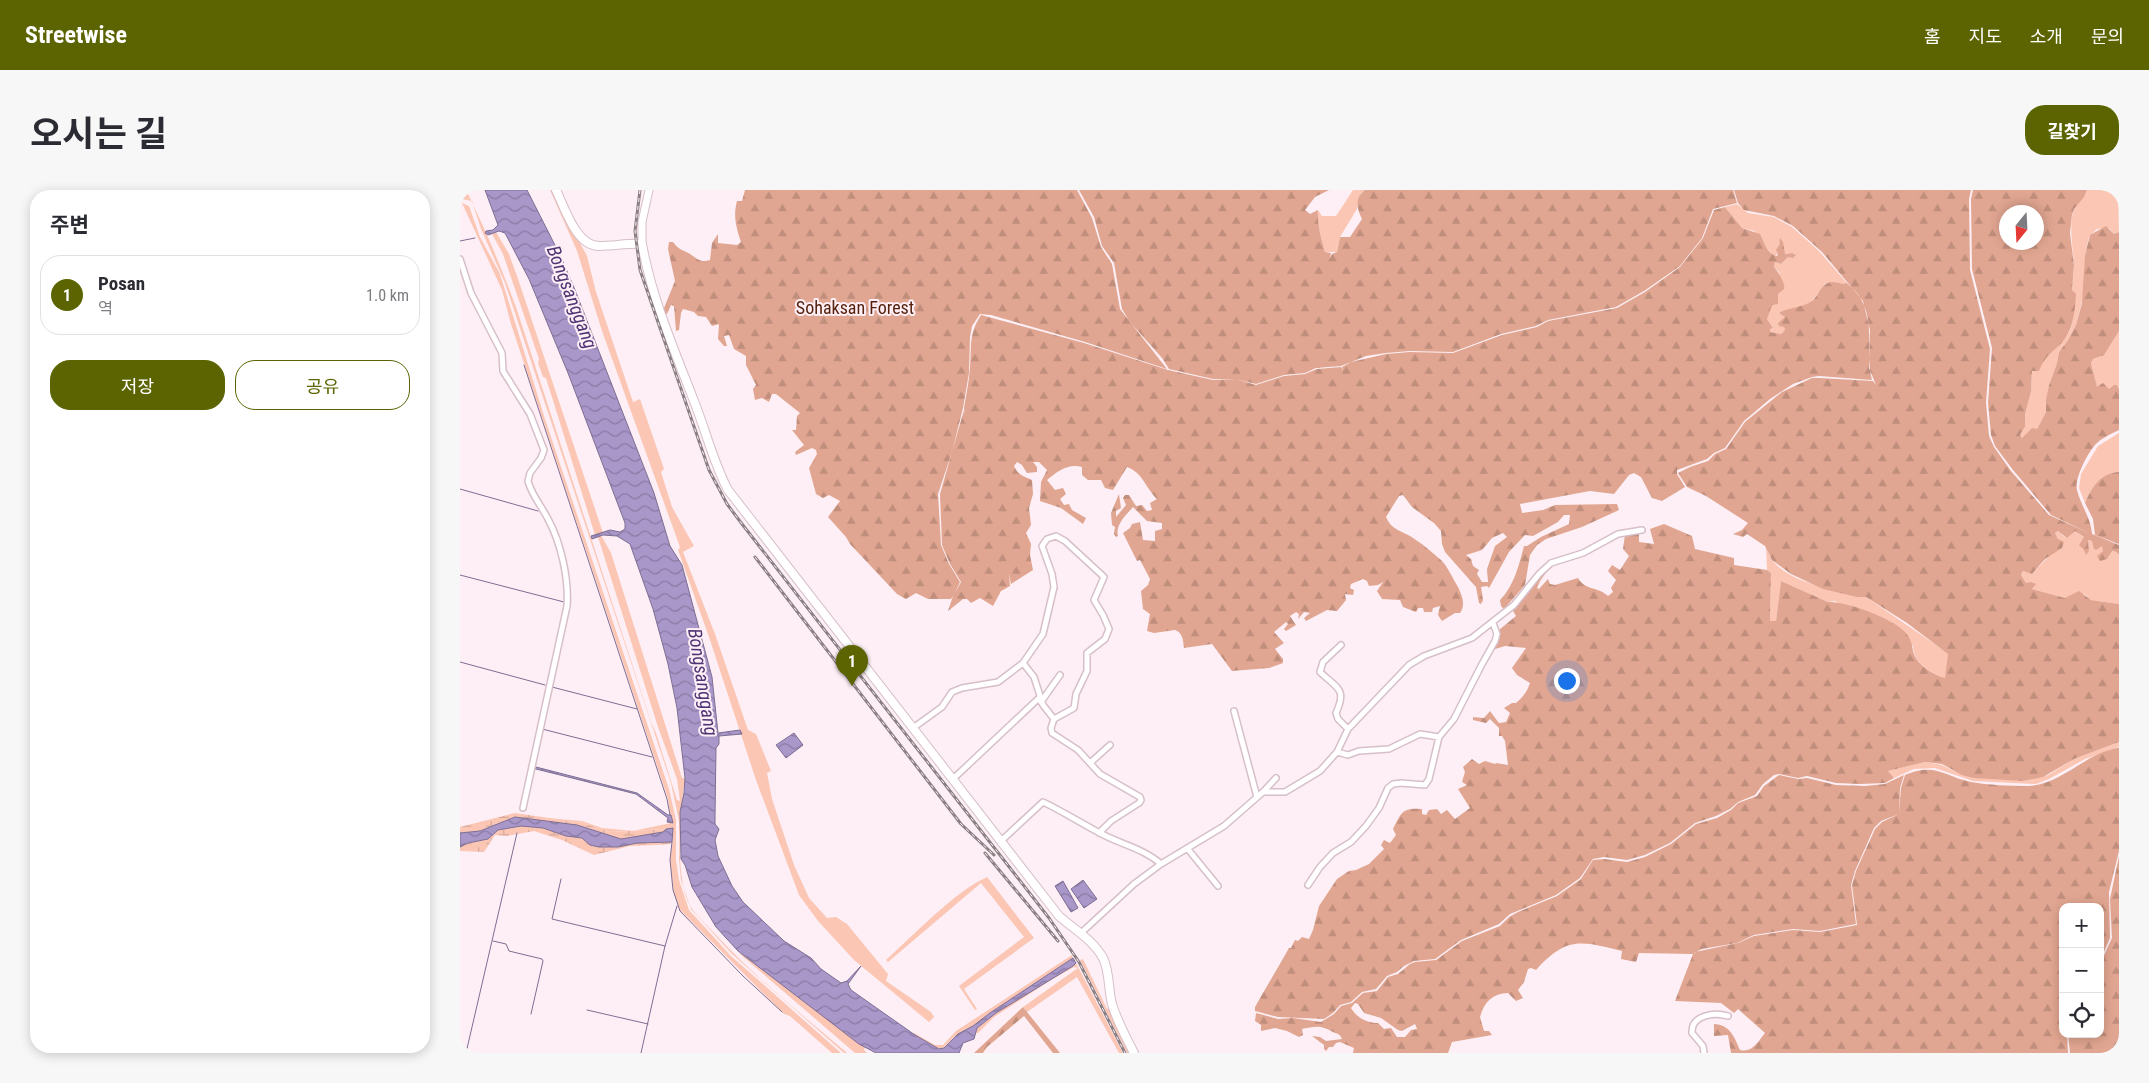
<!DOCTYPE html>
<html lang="ko">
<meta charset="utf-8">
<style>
:root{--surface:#fff;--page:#f7f7f7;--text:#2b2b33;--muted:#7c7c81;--line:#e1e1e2;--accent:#5c6401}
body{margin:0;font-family:"Roboto Condensed","Noto Sans KR",sans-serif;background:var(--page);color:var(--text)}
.controls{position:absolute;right:15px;bottom:15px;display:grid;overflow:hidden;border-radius:10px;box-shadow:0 2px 12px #0003}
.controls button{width:45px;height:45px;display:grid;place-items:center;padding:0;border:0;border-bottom:1px solid var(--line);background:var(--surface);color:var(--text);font:25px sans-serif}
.compass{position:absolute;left:1539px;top:15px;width:45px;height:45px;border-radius:50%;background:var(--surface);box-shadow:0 2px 12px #0003;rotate:198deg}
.you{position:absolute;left:1106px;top:490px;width:18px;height:18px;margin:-12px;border:4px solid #fff;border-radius:50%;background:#1a73e8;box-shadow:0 0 0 8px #1a73e833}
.badge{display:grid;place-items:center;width:32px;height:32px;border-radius:50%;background:var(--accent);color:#fff;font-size:16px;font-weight:700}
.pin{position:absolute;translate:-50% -41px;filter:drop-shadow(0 1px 2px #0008)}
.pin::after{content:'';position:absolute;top:26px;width:18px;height:15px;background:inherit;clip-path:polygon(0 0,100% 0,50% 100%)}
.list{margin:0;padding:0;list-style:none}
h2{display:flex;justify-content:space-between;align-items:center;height:65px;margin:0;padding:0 20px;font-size:21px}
h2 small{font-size:16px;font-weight:400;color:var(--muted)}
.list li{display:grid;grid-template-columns:32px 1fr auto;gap:15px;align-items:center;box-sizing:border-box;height:80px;margin:0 10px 10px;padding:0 10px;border:1px solid var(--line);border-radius:20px}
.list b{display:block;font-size:19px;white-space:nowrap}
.list p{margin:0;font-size:16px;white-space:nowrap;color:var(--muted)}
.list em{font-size:16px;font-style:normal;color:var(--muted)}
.actions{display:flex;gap:10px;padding:15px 20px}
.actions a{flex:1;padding:11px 0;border:1px solid var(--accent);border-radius:20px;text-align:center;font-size:18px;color:var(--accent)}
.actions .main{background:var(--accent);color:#fff}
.icon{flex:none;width:28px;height:28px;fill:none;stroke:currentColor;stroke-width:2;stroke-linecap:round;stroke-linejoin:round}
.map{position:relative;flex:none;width:1659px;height:863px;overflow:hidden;border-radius:20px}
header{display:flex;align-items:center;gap:30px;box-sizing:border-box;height:70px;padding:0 25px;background:var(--accent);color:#fff}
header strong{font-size:24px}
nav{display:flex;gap:28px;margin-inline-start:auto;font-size:18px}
.intro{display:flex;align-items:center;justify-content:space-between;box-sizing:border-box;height:120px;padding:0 30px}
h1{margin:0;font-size:35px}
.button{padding:12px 22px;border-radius:20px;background:var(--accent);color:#fff;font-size:18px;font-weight:700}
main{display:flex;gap:30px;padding:0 30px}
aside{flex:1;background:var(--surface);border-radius:20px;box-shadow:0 2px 12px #0003}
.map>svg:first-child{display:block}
</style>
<header>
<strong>Streetwise</strong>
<nav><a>홈</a><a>지도</a><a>소개</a><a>문의</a></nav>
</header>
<div class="intro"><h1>오시는 길</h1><a class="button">길찾기</a></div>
<main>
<aside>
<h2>주변<small></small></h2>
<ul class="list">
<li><span class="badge">1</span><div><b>Posan</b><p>역</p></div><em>1.0 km</em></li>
</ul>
<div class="actions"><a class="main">저장</a><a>공유</a></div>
</aside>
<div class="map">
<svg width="1659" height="863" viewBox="0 0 1659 863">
<defs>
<pattern id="forest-firs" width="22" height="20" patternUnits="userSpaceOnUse" patternTransform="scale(1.25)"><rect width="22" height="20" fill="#e1a691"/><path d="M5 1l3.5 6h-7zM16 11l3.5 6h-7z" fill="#c08e7c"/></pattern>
<pattern id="wetland-marsh" width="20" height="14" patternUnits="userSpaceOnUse" patternTransform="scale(1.25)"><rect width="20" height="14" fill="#fbc6b4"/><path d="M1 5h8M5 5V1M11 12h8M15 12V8" fill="none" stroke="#d6a99a"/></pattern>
<pattern id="water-waves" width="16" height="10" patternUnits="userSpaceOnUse" patternTransform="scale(1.25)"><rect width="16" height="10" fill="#a997ca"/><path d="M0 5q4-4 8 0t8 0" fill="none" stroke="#897aa3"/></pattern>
</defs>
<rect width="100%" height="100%" fill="#fdeff5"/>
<!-- green -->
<path fill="#fbc6b4" d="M0 0H6C25 38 41 77 56 117L191 532 196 543 217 610 220 611 217 589 198 537 138 347 141 345 151 363 222 588H225C220 621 215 680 228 712 234 724 246 734 255 744 295 787 342 825 387 863H384L272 764 231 719 221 690 219 670V631L211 593 45 93 21 39 12 11 2 9Z
M90 0H92L127 66 136 102 173 212 180 209 204 279 201 282 212 317 234 356 223 362 255 444 288 540 296 544 311 581 307 583 312 609 334 675 349 708 367 728 376 727 387 734 428 784 426 791 471 822 474 827 469 832 394 770 358 731 339 705 296 590 249 447 218 360 220 357 142 141 117 61Z
M893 0H905L901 3 897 19 880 47 877 62H865C861 48 857 34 858 20L862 26H876Z
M1627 0H1658L1659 42 1654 44 1649 38 1637 39 1629 47 1625 65 1624 103 1616 135 1608 150 1599 162 1597 173 1589 195 1586 222 1577 239 1569 242 1562 248 1560 245 1565 237V224L1571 202 1572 181 1580 178C1582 162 1604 155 1610 140 1615 127 1613 115 1612 102 1612 93 1614 84 1614 75 1613 57 1609 41 1613 22 1615 14 1624 8 1627 0Z
M2 13 9 16 20 47 40 84 85 229 209 599 216 630V670L219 690 229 720 271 766 381 863H372L330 826 324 824 220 720 214 704 210 670 213 649 206 639 151 642 123 633 75 627 122 631 142 638 173 641 211 633 208 609 51 134 42 100Z
M1277 14 1288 23 1314 27 1332 37 1358 60 1387 93 1365 94 1351 112 1339 118 1319 123 1326 127 1318 133 1324 136 1325 140 1321 144 1310 142V139L1313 138 1307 129C1310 107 1325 109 1319 82L1314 77 1315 72 1321 74 1332 63 1324 64 1319 51 1318 64 1314 66 1305 56 1301 48 1294 41 1282 38 1265 17Z
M36 42 49 64 58 89 143 343 135 345 86 188 83 187 78 173 79 169 43 64 32 44Z
M1659 141V199L1657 195 1649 199 1637 198 1631 173 1633 169 1641 166Z
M1659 243V282C1640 283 1632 297 1625 313L1619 298 1621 284 1638 256Z
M1598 341 1606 348 1615 341 1625 348 1624 360 1629 361 1628 350 1632 351 1634 355 1642 356 1647 369 1651 361 1656 362 1659 365V414L1631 410 1624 404 1605 408 1572 399 1575 394 1566 393 1561 385 1563 381 1572 384 1589 366 1598 349 1595 343Z
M1306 356C1312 385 1351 394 1376 401 1386 403 1395 407 1406 407L1489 464 1485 488C1471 484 1453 472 1453 456L1375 411 1368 412 1321 391 1316 431H1310L1311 383 1307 380Z
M1659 552V557L1625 569 1589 589 1576 594 1513 591 1475 578 1454 579 1434 588 1428 581 1465 572 1482 575 1494 581 1563 591 1588 585 1614 569Z
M527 687 574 748 504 799 517 819 515 820 499 796 564 747 521 693 428 772 426 770C454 745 494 702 527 687Z
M281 763 405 857 404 860 407 863H395L280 764Z
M612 765 613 768 530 823 513 836 494 847 482 859 474 857 451 843H454L475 855H483L496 841Z
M623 769 647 819 650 818 671 863H667L620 770Z
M616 773 663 863H659L617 787 567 822 563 817 618 778 614 777 591 790 534 827 518 843H514L517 838 536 823Z"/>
<!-- forest -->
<path fill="url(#forest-firs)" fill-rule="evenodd" d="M285 0H617L632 28 641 57 652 74 660 119 707 179 625 152 531 125 520 124 512 136 510 147 509 183 503 218 492 262 478 304 481 355 489 374 500 392 495 403 501 392 490 374 482 355 480 304 504 220 505 225 504 218C506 205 509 192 510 178 512 157 508 145 521 125L624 153 708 180 753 190 776 189 796 195 824 186 845 184 857 179 881 177 883 180 882 177 891 172 926 164 950 162 993 163 1042 145 1077 137 1088 131 1157 118 1185 102 1220 77 1243 48 1254 20 1265 17 1282 38 1300 44C1304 52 1307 64 1317 66L1318 64 1316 60 1319 55 1320 48 1323 52 1325 64 1332 63 1336 65 1333 68 1328 67 1321 74 1315 72 1314 77C1317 80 1326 94 1324 99 1324 99 1318 104 1318 104V114L1312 115 1307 129 1313 138 1310 139V142L1321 144 1325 140 1324 137 1319 136 1318 133 1325 127 1319 123C1329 117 1342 118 1352 111 1358 106 1360 96 1368 93 1374 90 1380 95 1387 93 1392 98 1399 104 1402 111 1415 136 1405 164 1412 190L1359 186 1352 187 1333 194 1310 209 1284 231 1265 258 1254 263 1247 269 1217 280V284L1225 297 1202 311 1192 308 1181 287 1174 283 1169 285 1154 304 1130 301 1060 314 1062 323 1083 320 1095 315 1157 314 1159 320 1122 337 1086 349 1077 355 1070 365 1065 395 1044 419 1041 416 1040 410C1054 396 1059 375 1064 356H1067L1081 347 1109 334 1110 325H1104L1098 332 1073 346 1065 345 1049 362 1029 398 1027 396 1021 397 1023 410 1021 414 1019 413 1016 397 985 362 982 354 981 341 974 333 952 317 943 305 939 306 926 327C931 339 939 340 950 346 960 352 972 362 981 370 988 377 993 389 998 397 1002 406 1006 414 1000 423H995L982 431 978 425 980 416 973 418 972 422H964L963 418H958L956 422 943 417 940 410 922 409 917 401 923 392 918 395 909 396 907 391 903 389 891 394 890 398 894 400 893 405 885 404 886 410 877 421 867 420 846 431 844 428 850 423 844 422 838 429 839 424 836 422 830 426 836 435 826 441 824 439 828 434 826 432 814 442 824 453 815 459 823 469V473L809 478 772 481 752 454 724 458C723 450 723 443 715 440L694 443 687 441 690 424 683 419 681 401 688 395 690 389 680 370 677 371 663 343 670 338 672 334 680 332 683 350 695 351V341L702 339V333L687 331 673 317C666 325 655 335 658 346L656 347 654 344 655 337 652 335 651 323 659 304 661 318 656 321V327L666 315 663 308 665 305H669L676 316 682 315 687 321 692 320 690 313 697 309C685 297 683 283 667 277L653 300 645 298 641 290H628L622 285V277C608 273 598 281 587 290L595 300 603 298 606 304 600 309 604 315 609 314 612 320 626 328 623 334 601 318 580 311 581 292 587 280 579 272H573L577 277V282L567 283 562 275 557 272 554 276C558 285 563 286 572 290L573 304 569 318 571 335 566 343 571 354 570 365 573 380 551 394 549 384 550 396 541 401 533 416 520 408 511 413 507 409H503L488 421 493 406 491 409H468L456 403 446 409 437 404 390 354 386 347 368 327 380 311 369 305 363 308 356 304 349 278 357 264 356 260 352 258 336 265 335 262 344 255 332 240H336L337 226 340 223 316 204H312L309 212 302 208 295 210 293 199 296 195 286 175V166L274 159 269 145 264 146 267 156H264L258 149 259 134 252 136 246 127 238 126 234 122 223 119 221 123 219 140 216 141 214 116 211 115 207 124 204 123V118L215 91 208 59 209 52H213C220 61 222 59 230 64 238 69 240 73 250 70L252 53 258 44V53L277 55 281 52C276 37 273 26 277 11H282ZM1043 343 1047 347 1035 356 1027 379 1028 392H1022L1017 384 1019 380 1013 376 1011 369 1006 365 1022 360 1032 348Z
M619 0H869L855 7 845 20 850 24 858 20C857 33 861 48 865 62L871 63 870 68 872 64 877 62 880 47H890L902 29C897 19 894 8 905 0H1273L1277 13 1253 19 1242 48 1220 76 1184 101 1156 117 1088 130 1076 136 1041 144 993 162 950 161 926 163 906 166 881 176 856 178 845 183 824 185 796 194 776 189H753L709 179 702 168 670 132 662 119 654 73 642 56 634 27Z
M1274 0H1511L1509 9 1510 80 1530 159 1526 213 1529 246 1534 257 1551 281 1589 325 1631 344 1591 325 1553 280 1535 256 1531 245 1528 213 1532 158 1512 79 1511 9 1513 0H1627L1624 7 1614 19 1612 25 1610 43 1614 75 1612 100 1616 104C1615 118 1614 135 1606 147 1597 161 1587 161 1579 181H1572L1571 202 1565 224V237L1560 245 1562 248 1572 238 1577 239 1586 222V210L1589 195 1597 173 1599 162 1608 150 1616 135 1622 113 1625 65 1630 45 1646 36 1654 44 1659 42V141L1644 165 1633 169 1631 173 1637 197 1643 193 1649 199 1654 195H1657L1659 199V240C1651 244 1642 248 1636 254 1628 262 1614 289 1617 300 1621 316 1631 328 1632 344L1659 355V365L1656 362 1652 361 1647 369 1640 371 1637 366 1643 361 1642 356 1636 360 1634 359 1632 351 1628 350 1629 361 1626 365 1624 360 1619 355 1624 347 1615 341 1607 348 1598 341 1595 343 1598 349 1604 352 1602 358 1585 369 1572 384 1563 381 1561 385 1566 393 1571 392 1576 394 1572 399 1605 408 1619 401 1631 410 1659 414V552L1614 569 1583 587 1563 591 1514 588 1502 585 1482 574 1465 572 1428 581 1434 588 1425 593 1400 594 1376 593 1347 586 1338 588 1319 584 1314 585 1303 594 1295 605 1278 612 1270 619 1256 626 1235 633 1210 653 1185 665 1167 670 1144 667 1133 669 1120 688 1096 705 1050 724 1039 734 1001 750 975 769 954 771 944 776 937 782 927 786 916 799 902 802 891 812 880 815 873 823 864 829 818 827 795 821V817C806 797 818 778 829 758H831L835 750 838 751 842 747 849 749 853 740 859 716 877 689 889 681 896 680 909 674 924 659 921 655 924 650 930 653 936 645 933 639C941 623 942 617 962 619V624L966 625 969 620 977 619 981 624 987 620 995 629 1010 618 998 599 1007 595 1002 592 1005 582 1003 577 1012 569 1019 574 1025 571 1035 574 1036 573 1048 575 1045 551 1042 546H1039V538L1030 529 1026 533 1013 530V527L1024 528 1030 521 1039 533 1046 532 1050 523 1044 518 1052 513H1056C1063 507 1067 502 1070 493L1057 485 1052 478 1066 458 1045 456 1032 460 1040 448 1039 440 1056 426 1053 421 1087 379 1088 380 1080 391 1077 398 1079 399 1088 389 1090 394 1095 395 1118 388C1124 400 1139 397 1148 406L1153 402 1151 398 1156 390 1148 381 1152 375 1160 380 1169 366 1163 359 1165 345 1179 342V352L1194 354 1190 339 1204 334 1232 346 1235 359 1274 368V375L1307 380 1311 383 1310 431H1316L1321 391 1368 412C1387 411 1434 429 1446 443 1451 449 1452 455 1453 461 1456 474 1473 485 1485 488L1488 464 1447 433 1406 407H1397L1363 399 1331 384 1312 370 1305 356 1287 344 1283 347 1273 344 1282 340 1288 333 1246 306 1227 297 1218 283 1230 277 1248 271 1255 264 1266 259 1285 232 1322 202 1352 188H1360L1413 191 1416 195 1409 178 1410 140 1403 111 1362 62 1333 36 1314 26 1284 20 1278 13ZM1546 22H1576V52H1546Z
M1659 282V354L1635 345 1633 329 1625 313C1632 297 1640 283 1659 282Z
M1659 558V661L1649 702 1650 748 1640 771V717H1603V844H1607L1608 863H1271L1268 845 1254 846V834C1270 835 1274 846 1280 860 1292 863 1298 852 1305 843L1278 819 1274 823 1261 813 1215 811 1233 764 1235 762 1278 753 1294 746 1333 740 1360 742 1397 735 1392 695 1396 681 1415 639 1422 632 1439 624 1441 598 1445 585C1474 572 1484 586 1511 592 1528 595 1550 596 1568 596 1602 595 1626 562 1659 558Z
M1319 585 1338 589 1347 588 1376 595 1405 596 1425 594 1444 585 1440 598 1439 624 1421 631 1414 638 1395 681 1391 695 1396 734 1360 741 1333 739 1294 745 1277 753 1242 759 1232 764 1179 763 1176 772 1161 769 1162 761C1121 751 1107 746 1076 780L1071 778 1068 779 1064 792 1058 800 1063 808 1056 811 1048 803C1033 803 1024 812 1020 827L1024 841H1029L1032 845 992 852 988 863H893L894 858 880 852 876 853 873 857H869L866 861 864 859V855L852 846 860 847 866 851 882 849C880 844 878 844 873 842 861 835 856 836 842 839L843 845 839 847 827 841 815 838 801 841V835L795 831 796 823 818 829 833 828 861 832 874 824 881 816 892 813 903 803 917 801 928 787 938 784 950 774 955 772 976 770 1002 751 1040 736 1049 727 1058 722 1097 706 1121 689 1133 670 1144 669 1167 672 1185 667 1211 654 1236 634 1257 628 1271 620 1278 613 1297 606 1304 596ZM895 813 898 814 904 823 921 828 938 840 942 841 955 834 957 839 951 840 945 847H937L931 838 924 839 918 833C907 833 897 828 891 818Z
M1659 666V863H1610L1608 844H1640V774L1652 748 1650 709Z
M563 817 600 863H593L564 826 527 857 523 863H514Z"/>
<!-- wetland -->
<path fill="url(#wetland-marsh)" d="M55 623 123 633 151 642 206 639 203 642 161 649 121 636 55 627 20 641 0 643V637Z
M61 636 83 638 106 646 122 648 133 656 139 657H158L177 653 212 652 210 654 197 655 170 656 134 665 102 650 74 641 47 646 35 645 24 662 0 661V657L8 653 28 649 38 640Z"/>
<!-- water -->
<path fill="url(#water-waves)" stroke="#7e6e93" d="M25 0H67L101 67 115 100 194 303 210 356 222 375 252 487 258 543 280 540 282 544 259 546V554L256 558 255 627V634L259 639 255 650 258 666 272 696 283 712 324 751 351 768 361 779 381 793 387 791 401 776 388 794 391 800 455 845 479 859 484 858 498 844 513 836 530 823 613 768 616 773 613 776 536 823 517 838 514 849 503 853 499 863H416L399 854 278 761 256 737 232 697 225 675 221 669 220 622 224 603 225 588 217 518 208 474 193 419 170 354 157 346 143 345 132 349 131 346 150 340 160 342 165 339V333L108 183 69 89 45 43 39 41 28 45 25 43 26 41 33 40 38 35Z
M334 543 343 555 326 568 316 555Z
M72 576 177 603 208 625H211L213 633 207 632 208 628 176 604 72 578Z
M55 627 117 635 161 649 203 642 206 639 213 638 212 652 177 653 158 657H139L130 655 122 648 106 646 83 638 61 636 38 640 28 649 8 653 0 657V643L20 641Z
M623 690 637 709 624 718 611 699Z
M603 691 618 718 611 722 595 696Z"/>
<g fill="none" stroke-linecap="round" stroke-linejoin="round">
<!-- stream -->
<path stroke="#7e6e93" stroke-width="1" d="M0 51 15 48
M64 175 207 609 210 625
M0 299 78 321
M0 385 104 412
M0 472 85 495
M92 497 177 519
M82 539 192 567
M212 652 210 670 213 700 220 721 283 786 322 822
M101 689 92 729 205 756
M33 751 46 754 49 761 82 769 83 771 71 824
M127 820 188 834
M6 863 57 643
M181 863 205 756 217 716"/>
<!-- minor casing -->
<g stroke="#d7bfc9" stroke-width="8">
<path id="minor" d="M0 69 11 103 42 163 43 181 70 224 84 260 81 268 70 283 68 291C71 304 82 317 88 329 101 353 109 389 107 416L63 618
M881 455 863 472 860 482C878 499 887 499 876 523L878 529 888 539
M563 473 574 487 583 515 594 529 591 538 592 543 618 560 640 584 680 607 681 610 679 613 651 631 639 643
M581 512 600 485
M774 521 797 607
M453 538 482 517 492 502 502 498 538 492 563 473 583 444 594 397 592 384 582 356 587 349 596 346 605 351 644 387 634 410 643 425 649 439 645 449 627 463V481L616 504 614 518 594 529
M877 562 888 565 899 561 929 559 960 544 979 547
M630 573 650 555
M493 589 579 508
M803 602H825L860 581 877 562 888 539 949 475 964 466 1012 448 1054 415 1079 384 1091 373 1123 363 1158 344 1182 340
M541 651 583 612C602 621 619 632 638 642 659 654 683 658 701 674
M727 658 758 696
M848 695 860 677 873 663 891 652 906 636 919 618 928 598 933 594 941 593 965 595 969 589 979 547 994 529 1021 476 1035 451 1037 444 1033 433
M621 743 674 694 701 674 764 636 803 602 816 588
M1244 863 1243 856 1232 843C1231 825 1254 822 1268 826"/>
</g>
<!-- tertiary casing -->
<g stroke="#d7bfc9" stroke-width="9">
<path id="tertiary" d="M182 54V32L189 0"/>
</g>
<!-- secondary casing -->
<g stroke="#d7bfc9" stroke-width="10">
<path id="secondary" d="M96 0C105 18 116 56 139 56 154 56 168 53 182 54 192 109 214 159 234 211 246 241 253 272 268 300L599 726C615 740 633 750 643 768 650 782 648 799 652 814 657 831 666 847 674 863"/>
</g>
<!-- minor -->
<use href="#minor" stroke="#fff" stroke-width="5"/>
<!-- tertiary -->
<use href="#tertiary" stroke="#fff" stroke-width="7"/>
<!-- secondary -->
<use href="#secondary" stroke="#fff" stroke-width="8"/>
<!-- rail casing -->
<g stroke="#8a7f83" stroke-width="3">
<path id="rail" d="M180 0 175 41 180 80 249 280 267 314 282 334 589 728 619 772 665 863
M295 367 501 634 534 665
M525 663 598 751"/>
</g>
<!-- rail -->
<use href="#rail" stroke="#fdeff5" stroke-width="1" stroke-dasharray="4" stroke-linecap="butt"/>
</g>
<g text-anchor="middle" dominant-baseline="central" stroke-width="4" stroke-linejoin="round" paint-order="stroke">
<!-- park labels -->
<g font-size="18" fill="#57220d" stroke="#fdeff5">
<text x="395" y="117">Sohaksan Forest</text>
</g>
<!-- water labels -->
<g font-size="19" font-style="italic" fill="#503575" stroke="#fdeff5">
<text transform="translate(112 107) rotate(69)">Bongsanggang</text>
<text transform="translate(243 492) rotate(81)">Bongsanggang</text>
</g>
</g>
</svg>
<div class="controls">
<button>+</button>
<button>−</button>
<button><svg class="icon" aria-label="locate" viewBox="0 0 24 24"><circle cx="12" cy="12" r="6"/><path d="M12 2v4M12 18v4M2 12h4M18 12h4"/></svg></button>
</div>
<svg class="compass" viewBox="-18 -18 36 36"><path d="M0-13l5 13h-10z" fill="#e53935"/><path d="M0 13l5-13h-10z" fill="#7c7c81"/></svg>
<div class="you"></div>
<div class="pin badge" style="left:392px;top:496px">1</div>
</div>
</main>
